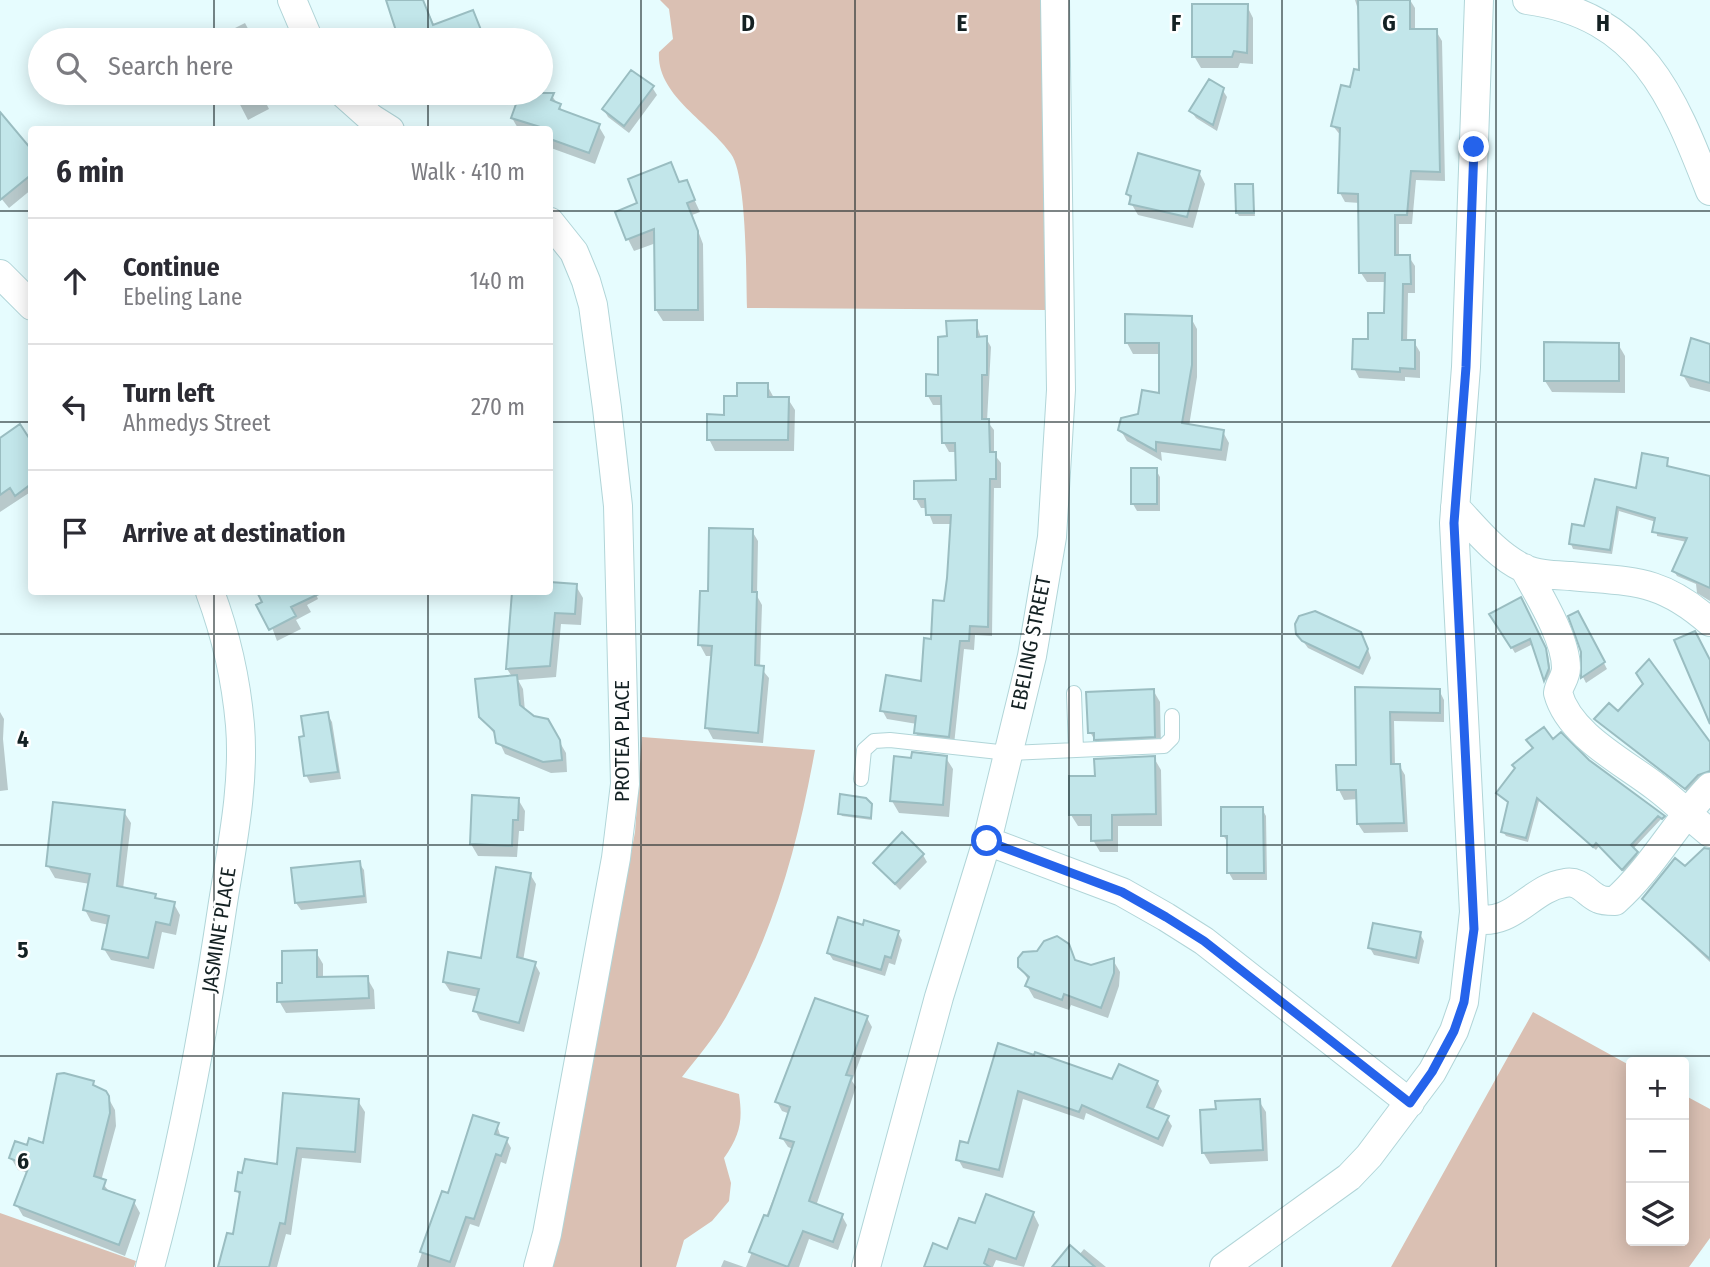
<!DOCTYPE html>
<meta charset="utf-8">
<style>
:root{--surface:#fff;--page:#f7f7f7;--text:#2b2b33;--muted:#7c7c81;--line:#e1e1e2}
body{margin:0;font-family:"Fira Sans Condensed",sans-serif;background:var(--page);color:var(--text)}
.controls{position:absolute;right:21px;bottom:21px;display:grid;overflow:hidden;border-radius:7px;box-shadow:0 4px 18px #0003}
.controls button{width:63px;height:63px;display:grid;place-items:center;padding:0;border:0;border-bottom:2px solid var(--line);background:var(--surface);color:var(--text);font:35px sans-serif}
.stop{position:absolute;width:21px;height:21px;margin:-16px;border:5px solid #2563eb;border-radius:50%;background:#fff}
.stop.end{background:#2563eb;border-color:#fff;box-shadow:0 2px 7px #0008}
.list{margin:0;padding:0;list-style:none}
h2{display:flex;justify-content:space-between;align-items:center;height:91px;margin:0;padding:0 28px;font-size:30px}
h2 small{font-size:23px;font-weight:400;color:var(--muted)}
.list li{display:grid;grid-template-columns:46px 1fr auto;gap:21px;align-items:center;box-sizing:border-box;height:126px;padding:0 28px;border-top:2px solid var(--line)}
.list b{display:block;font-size:26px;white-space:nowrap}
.list p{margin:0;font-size:23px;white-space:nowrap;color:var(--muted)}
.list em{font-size:23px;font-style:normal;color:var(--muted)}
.icon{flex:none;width:38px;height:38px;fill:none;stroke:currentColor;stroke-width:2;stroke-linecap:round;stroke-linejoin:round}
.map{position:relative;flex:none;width:1710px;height:1267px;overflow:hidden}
.search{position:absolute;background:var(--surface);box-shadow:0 4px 18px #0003;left:28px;top:28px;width:525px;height:77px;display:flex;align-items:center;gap:18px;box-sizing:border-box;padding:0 24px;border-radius:38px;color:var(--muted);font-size:26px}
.panel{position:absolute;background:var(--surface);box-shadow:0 4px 18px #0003;left:28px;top:126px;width:525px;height:469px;border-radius:7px}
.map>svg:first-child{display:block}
</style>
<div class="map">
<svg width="1710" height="1267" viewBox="0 0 1710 1267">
<rect width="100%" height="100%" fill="#e6fcfe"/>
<!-- green -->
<path fill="#dac0b3" d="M660 0H1041L1046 310 747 308C746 277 747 176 731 154 709 122 656 95 659 52L673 39 669 9Z
M642 737 815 750C798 844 774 933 726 1017 714 1038 697 1058 682 1077L739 1094C743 1121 740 1135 724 1158L731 1183 729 1201 712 1221 684 1240 676 1267H550L560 1237 582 1121 635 832Z
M1533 1012 1631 1066V1241H1684V1095L1710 1109V1238L1689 1267H1391Z
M0 1213 136 1261 134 1267H0Z"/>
<!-- shadow -->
<path fill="#0003" d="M396 0H423L435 27 472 12 485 40H404L389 3Z
M1355 0H1410L1415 8V31H1436L1442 41 1445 181 1416 180 1412 224H1399V257H1409L1415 266V293H1408L1407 342H1414L1420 352V378L1405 377V381L1359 378 1354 368 1386 315V282H1367L1361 273 1360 203 1345 202 1340 193 1341 136 1333 126 1361 72 1360 16Z
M1247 6 1253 18V64L1240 63 1238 68H1201L1194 56Z
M245 23 254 40H211Z
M652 87 657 95 629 133 608 117 604 110Z
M1222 89 1227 97 1217 131 1196 118 1191 111Z
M541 92 552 96 564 113 598 125 605 137 595 164 551 148 550 130H519L512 118 522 93Z
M234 93H261L269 109 248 120Z
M0 131 32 152V189L9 208 0 197Z
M670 164 680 184 686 182 700 212 692 215 703 244 704 321H663L656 310V243L634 251 628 239 639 204Z
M1199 172 1205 184 1193 228 1138 215 1131 203 1128 194Z
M1252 186 1255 216H1239L1237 213Z
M1191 318 1197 329V377L1189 426 1223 432 1229 443 1226 461 1161 452 1162 461 1127 441 1120 429 1160 395V354H1133L1127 343Z
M976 322 981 338H986L991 347 987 421 994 430V454L1001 463V488H994L992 636 975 635 974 650 964 649 954 745 921 742 916 733 917 724 887 719 882 710 923 683 945 603 952 524H933L927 508H921L916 499 957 482V452H949L944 443 943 405H933L928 396 940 376 948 338Z
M1618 344 1625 356V393L1552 392 1545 381Z
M1710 345V392L1690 387 1683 375Z
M767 385 774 398 788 399 795 410 794 451H715L709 439 739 397Z
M0 440 32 442V491L0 512Z
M1667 460 1669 468 1710 478V601L1697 593 1696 584 1677 576 1674 571 1687 542 1657 536 1656 522 1619 511 1612 554 1573 549 1571 544 1585 528 1637 490Z
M1156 470 1160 477V511H1137L1133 504Z
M752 531 758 541 757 596 762 605 760 667 769 678 763 743 713 739 707 728 713 656H706L700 645 710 593Z
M550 584 576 586 583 598 581 625 561 624 556 677 518 680 523 689 525 711 534 718 547 720 566 753 567 772 551 773 505 754 497 737 480 716 513 678 507 669 514 592H550Z
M259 592H315L318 599 307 605 311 612 296 620 301 629 277 641Z
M1523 604 1548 655 1551 674 1547 684 1533 644 1515 653 1492 615Z
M1578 613 1607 669 1586 683 1583 677Z
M1297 633 1365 641 1371 658 1363 675 1308 648Z
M1357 688 1439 690 1444 700V722L1394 721 1395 765H1399L1405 775 1408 832 1364 833 1358 824V799L1344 800 1339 790 1338 767 1358 766Z
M1153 690 1160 702 1161 748 1097 744 1090 732Z
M0 712 4 719 3 739 8 790 0 791Z
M327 714 332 722 341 779 310 783 306 775V737Z
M1618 714 1710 745V776L1689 793 1596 720Z
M1552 741 1662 818 1633 849 1639 857 1625 873 1599 846 1596 850 1539 801 1528 842 1506 836 1503 832 1509 804 1498 793Z
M946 758 953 769 949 817 899 813 892 801Z
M1154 758 1161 770 1162 826H1118V852H1100L1093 840V826H1078L1071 815 1096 778Z
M518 799 525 811 524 831H519L517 857 478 856 471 844Z
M871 805 872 820 842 816 840 813Z
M1262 809 1266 816 1267 880H1233L1229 873 1228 843 1223 835Z
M124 812 131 823 123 889 155 896 158 901 174 904 180 915 176 935 162 932 154 969 111 960 104 949 109 925 91 921 85 910 90 884 55 878 48 866Z
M1710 851V962L1644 899Z
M923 855 927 862 900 890 875 864Z
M359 863 364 870 367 903 301 910 296 903 293 870Z
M530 874 536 884 523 961 535 964 540 973 524 1032 480 1020 475 1010 479 997 450 991 444 982 482 960Z
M864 927 898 933 902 940 895 965 889 963 885 976 833 960 828 952Z
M1420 934 1424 941 1419 964 1374 955 1370 948Z
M316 952 323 964V978H367L374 990 375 1009 286 1013 279 1001 284 985Z
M1113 960 1120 972 1119 986 1108 1018 1071 1005 1069 1010 1034 998 1027 986 1029 981 1020 967 1075 962 1091 967Z
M867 1018 872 1027 852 1081 856 1087 816 1206 842 1216 847 1225 838 1250 809 1239 799 1267H746L793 1149 788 1147 782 1138 790 1114 782 1111 777 1102Z
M999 1045 1113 1081 1157 1082 1162 1091 1153 1111 1167 1118 1172 1126 1163 1147 1086 1113 1084 1120 1023 1099 1003 1178 963 1168 958 1159 970 1145Z
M93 1083 96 1089 105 1092 115 1110 116 1126 101 1181 111 1194 134 1202 140 1213 125 1256 23 1216 16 1204 28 1173 18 1170 11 1158 28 1147 44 1146Z
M284 1095 358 1101 365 1112 361 1163 302 1158 291 1235 286 1234 277 1267H220L234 1236 241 1197 237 1191 279 1166Z
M1259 1101 1266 1112 1268 1161 1210 1164 1203 1152 1218 1111Z
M497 1125 501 1138 506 1139 511 1148 506 1164 501 1162 479 1227 470 1224 455 1267H417L443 1193 449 1195Z
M1033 1213 1039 1225 1024 1267 996 1260 993 1267H926L976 1226Z
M1084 1249 1106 1267H1054L1079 1255Z
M724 1260 744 1267H721Z"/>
<!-- building -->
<path fill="#c2e6ea" stroke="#9abdc1" stroke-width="2" d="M386 0H423L433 25 473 10 485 40H399Z
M1358 0H1410V29H1437L1440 172 1411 171 1407 215H1395V255H1410L1411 284H1403L1402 340H1415V369L1400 368V372L1352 369 1353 339H1368V313H1384L1385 273H1359L1358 194 1338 193 1340 128 1331 126 1341 85 1350 87 1354 69 1359 70Z
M1192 4H1248L1247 53 1234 51 1232 57H1192Z
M631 70 654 86 624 126 602 109Z
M1209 79 1224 88 1213 125 1189 111Z
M520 93H554L551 100 561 104 559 109 600 124 589 153 550 139V130L511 118Z
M0 112 32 150V174L0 200Z
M1138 153 1200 171 1187 217 1129 204 1131 196 1126 194Z
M671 162 679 182 687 180 695 200 687 203 698 231V310H655L654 229 626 240 615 212 637 203 628 179Z
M1235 184H1253L1254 213H1236Z
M1125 314 1192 316V365L1182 423 1224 430 1221 450 1156 442V451L1118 430 1121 418 1138 414 1142 390 1159 393V343H1125Z
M977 320V337L987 336V375H982V419H989L990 452H996V479H990L988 627 970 626 969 641H960L949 737 914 733 916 716 880 711 886 675 921 681 924 638 931 639 933 600 944 601 947 578 951 515H926L925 499H914V481L956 480 955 443H942L941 396H926V374L938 375V337L947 336 946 321Z
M1691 338 1710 344V383L1681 375Z
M1544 342 1619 343V381H1544Z
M737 383H768V397H789L788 440H707V414L724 415V396H737Z
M20 424 31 441V484L15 496 10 488 0 495V438Z
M1642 453 1668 458 1667 466 1710 476V588L1672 571 1687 538 1652 532 1655 518 1617 507 1610 550 1569 544 1572 524 1584 526 1595 479 1636 488Z
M1131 468H1157V504H1131Z
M709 528 753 529 752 592H757L755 665 764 666 758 733 705 728 712 646 698 645 700 591H708Z
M550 582 577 584 575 614 555 613 550 666 506 669 512 592H550Z
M257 592H323L291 607 296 616 269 630 256 605 262 602Z
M1521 597 1546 648 1549 668 1544 681 1530 639 1511 648 1489 614Z
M1315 611 1361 632 1368 649 1359 668 1302 641 1296 634 1295 624 1299 616Z
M1578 611 1605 662 1581 678V652L1568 616Z
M1695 631 1710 660V724L1674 640Z
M1649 659 1710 742V771L1698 775 1685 789 1594 719 1609 703 1618 711 1643 684 1636 673Z
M517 675 520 705 534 716 548 719 560 740 562 760 543 762 496 743 494 731 479 717 475 679Z
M1355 687 1440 689V713L1390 712 1391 764H1400L1404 823 1357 824 1356 790H1337L1336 765H1356Z
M1154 689 1155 737 1094 740V733H1088L1086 692Z
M328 712 338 772 304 776 299 737 304 736 301 716Z
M1544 727 1553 739 1561 732 1589 760 1665 816 1662 819 1658 816 1631 845 1638 852 1622 870 1596 843 1593 847 1537 798 1526 838 1501 832 1508 802 1496 793 1515 768 1512 765 1533 748 1526 740Z
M912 752 947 756 943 805 890 801 894 756 911 758Z
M1155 756 1156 814 1112 815V840L1091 841V815H1069V776H1095L1094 759Z
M840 794 866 798 872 804 871 818 838 814Z
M472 795 519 798 518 820H513L512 846 470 844Z
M53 802 125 810 117 886 156 894 155 898 175 902 170 925 156 922 148 958 102 949 109 916 83 910 90 874 46 866Z
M1221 807H1263L1264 873H1227V836H1221Z
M902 832 924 854 895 884 873 863Z
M1704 848 1710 849V959L1642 899 1675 858 1685 866Z
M360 861 364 896 295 903 291 868Z
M496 867 531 873 517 957 536 962 519 1023 473 1011 479 989 443 982 448 952 481 958Z
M838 917 863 925 864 920 899 931 891 958 885 956 881 970 827 953Z
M1373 923 1421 932 1416 958 1368 948Z
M1057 936 1069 944 1075 960 1091 965 1114 958V973L1101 1008 1064 994 1062 1000 1025 986 1029 977 1018 967V958L1023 952 1037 951 1044 941Z
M317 950V977L368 976 369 998 277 1002V983H282V951Z
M815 998 868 1016 846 1075 852 1076 809 1201 843 1214 833 1242 803 1231 788 1267 749 1252 764 1215 768 1216 794 1142 780 1138 790 1107 775 1102Z
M998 1043 1034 1055 1035 1052 1112 1079 1119 1064 1158 1081 1147 1107 1169 1116 1158 1139 1082 1105 1079 1112 1018 1091 999 1170 956 1160 960 1141 968 1143Z
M64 1073 94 1081 93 1085 106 1091 109 1096 110 1113 94 1176 106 1180 103 1189 135 1200 119 1245 14 1205 29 1166 9 1158 15 1141 27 1145 29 1138 43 1143 57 1074Z
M283 1093 359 1099 355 1152 297 1148 285 1224 280 1223 269 1267H218L227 1233 233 1234 240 1192 235 1191 238 1172 242 1173 245 1159 277 1164Z
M1260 1099 1263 1150 1202 1153 1200 1110 1216 1109 1215 1101Z
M473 1115 499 1123 495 1134 508 1138 501 1156 496 1154 474 1219 466 1217 450 1262 420 1252 442 1191 448 1193Z
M986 1194 1034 1212 1016 1259 989 1249 984 1263 990 1267H924L933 1243 947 1249 959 1218 975 1223Z
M1070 1245 1095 1267H1052Z"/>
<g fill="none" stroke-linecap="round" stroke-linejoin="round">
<!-- service casing -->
<g stroke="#b1d5d8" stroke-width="16">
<path id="service" d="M1074 693 1076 750
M861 779 864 750 874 741 890 740 1008 753 1164 746 1172 738V716"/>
</g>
<!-- minor casing -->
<g stroke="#b1d5d8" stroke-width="30">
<path id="minor" d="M292 0 309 40
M1527 0C1641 15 1673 96 1710 191
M343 93 371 118 390 130
M0 274 32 306
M1455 507C1476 529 1496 555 1523 568 1538 575 1555 575 1571 576 1632 582 1660 578 1710 622
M1524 568C1538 594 1566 638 1566 668 1566 678 1559 684 1558 693 1569 735 1624 762 1656 787 1675 801 1691 818 1710 833
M987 841 1122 892 1166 917 1204 941 1410 1103
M1474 919C1514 927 1530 888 1565 883 1581 880 1587 894 1599 899 1603 901 1611 901 1615 901 1653 867 1675 823 1710 787
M150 1267C182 1150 204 1029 222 909 231 850 245 786 240 725 236 679 226 635 210 592
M538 1267 547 1234 616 858 625 784 618 506 607 408 593 305 586 281 574 252 550 222
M866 1267 939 997 987 841 1032 656 1052 537 1061 390 1055 0
M1224 1267 1349 1177 1369 1156 1432 1072 1454 1031 1464 1002 1474 912 1454 523 1466 367 1479 0"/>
</g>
<!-- service -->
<use href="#service" stroke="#fff" stroke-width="14"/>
<!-- minor -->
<use href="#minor" stroke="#fff" stroke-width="28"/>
</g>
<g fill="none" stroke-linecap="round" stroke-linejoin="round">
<!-- route -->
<path stroke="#2563eb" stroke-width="9" d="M987 841 1122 892 1166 917 1204 941 1410 1103 1432 1072 1454 1031 1464 1002 1474 929 1454 523 1466 367 1474 147"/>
</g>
<!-- grid -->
<path fill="none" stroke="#142123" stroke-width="2" stroke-opacity="0.55" d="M214 0V40M428 0V40M641 0V1267M855 0V1267M1069 0V1267M1282 0V1267M1496 0V1267M214 93V130M428 93V130M0 211H32M550 211H1710M0 422H32M550 422H1710M214 592V1267M428 592V1267M0 634H1710M0 845H1710M0 1056H1710"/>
<g text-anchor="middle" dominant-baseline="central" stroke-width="5" stroke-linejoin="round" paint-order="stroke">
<!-- street labels -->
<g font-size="21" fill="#142123" stroke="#fff">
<text transform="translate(1031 643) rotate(-79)">EBELING STREET</text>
<text transform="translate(622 741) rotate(-90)">PROTEA PLACE</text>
<text transform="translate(219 930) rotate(-81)">JASMINE PLACE</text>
</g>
</g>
<g font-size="23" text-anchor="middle" font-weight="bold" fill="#142123" stroke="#fff" stroke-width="5" stroke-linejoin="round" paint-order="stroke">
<text x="748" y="31">D</text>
<text x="962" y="31">E</text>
<text x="1176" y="31">F</text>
<text x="1389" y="31">G</text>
<text x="1603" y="31">H</text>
<text x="23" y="747">4</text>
<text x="23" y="958">5</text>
<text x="23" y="1169">6</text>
</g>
</svg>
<div class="controls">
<button>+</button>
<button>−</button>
<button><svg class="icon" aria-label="layers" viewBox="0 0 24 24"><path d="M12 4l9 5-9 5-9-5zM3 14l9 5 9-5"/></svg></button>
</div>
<div class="stop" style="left:987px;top:841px"></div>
<div class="stop end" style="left:1474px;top:147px"></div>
<div class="search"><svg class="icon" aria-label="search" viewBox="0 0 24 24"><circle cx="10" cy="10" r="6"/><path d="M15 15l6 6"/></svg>Search here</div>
<section class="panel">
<h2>6 min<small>Walk · 410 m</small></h2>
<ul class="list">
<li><svg class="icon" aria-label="ahead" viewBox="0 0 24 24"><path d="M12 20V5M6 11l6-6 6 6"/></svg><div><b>Continue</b><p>Ebeling Lane</p></div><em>140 m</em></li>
<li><svg class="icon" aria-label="left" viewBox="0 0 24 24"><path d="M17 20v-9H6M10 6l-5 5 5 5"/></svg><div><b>Turn left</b><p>Ahmedys Street</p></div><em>270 m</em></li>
<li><svg class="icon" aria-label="arrive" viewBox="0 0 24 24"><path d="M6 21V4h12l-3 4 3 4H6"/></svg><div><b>Arrive at destination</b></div></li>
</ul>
</section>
</div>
